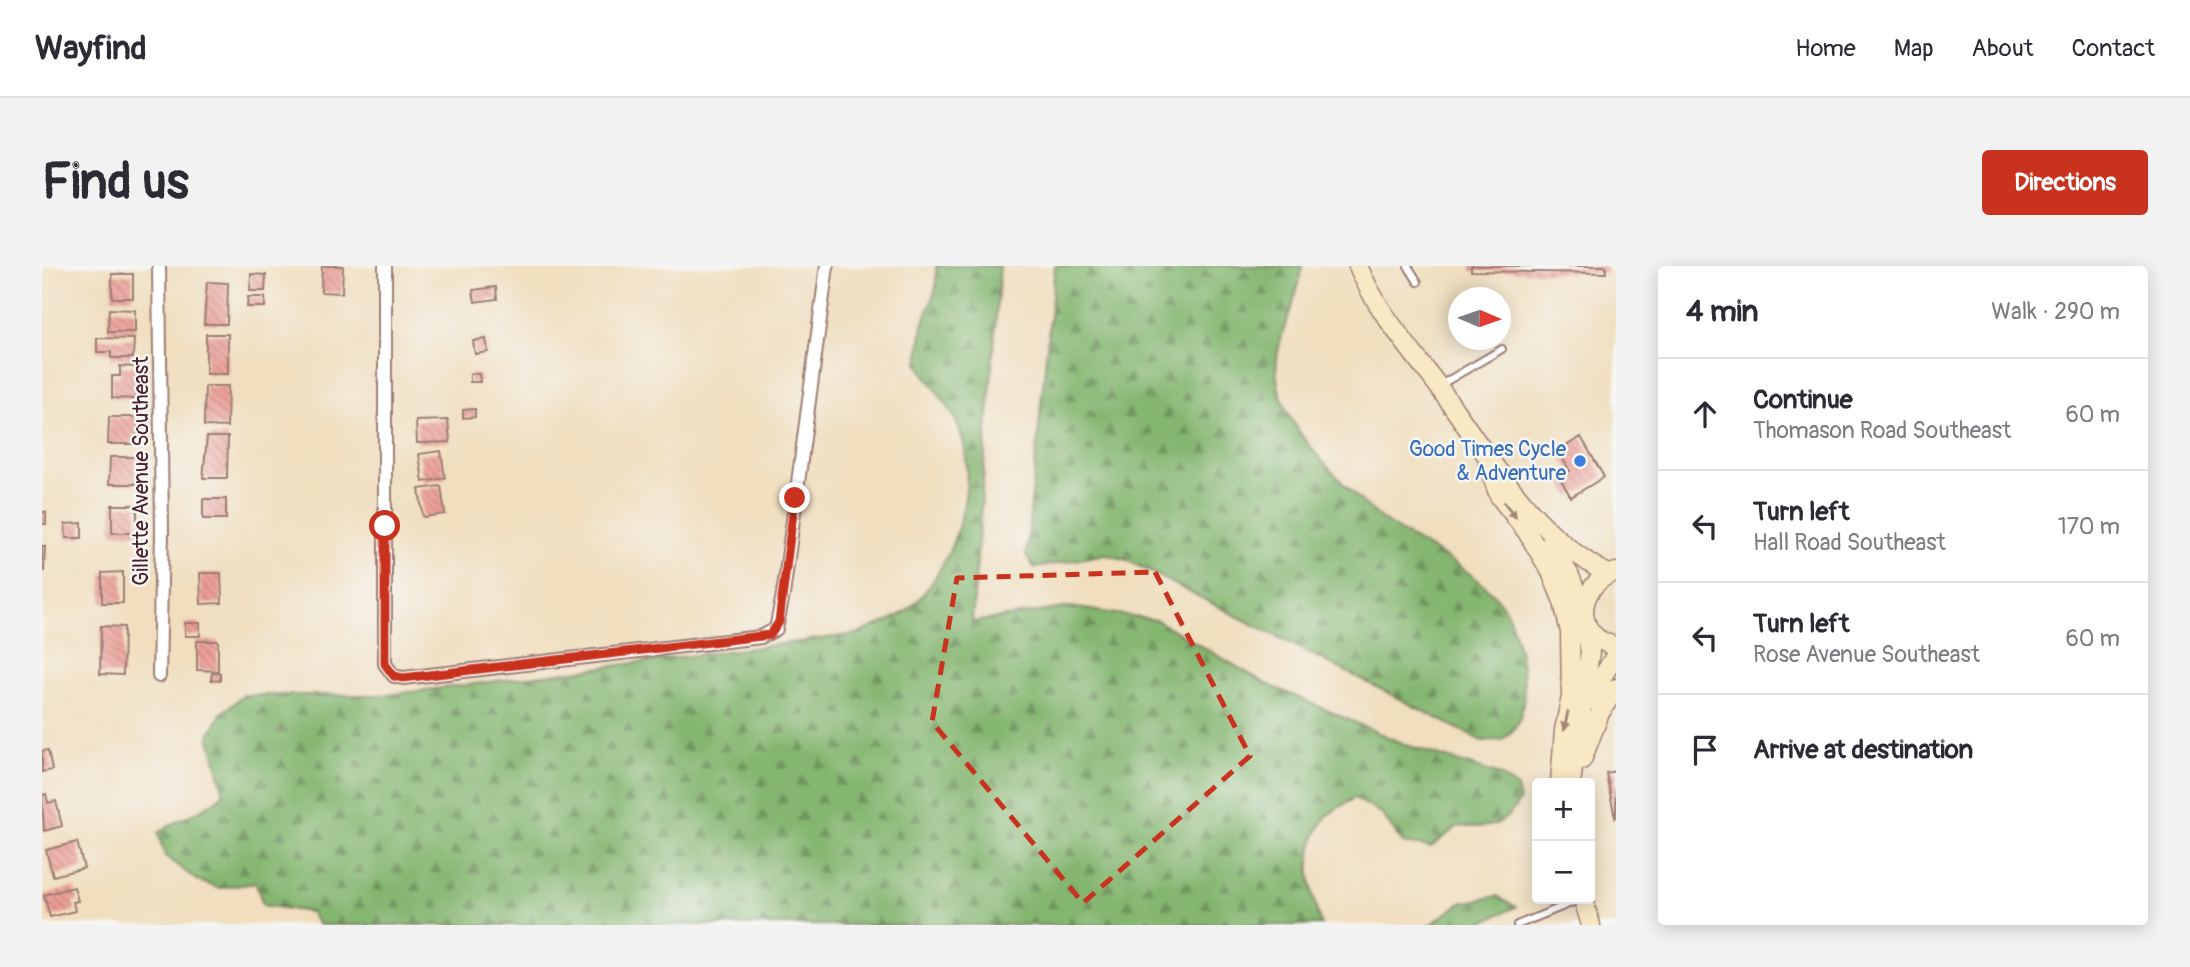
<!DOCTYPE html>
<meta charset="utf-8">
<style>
:root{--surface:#fff;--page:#f2f2f3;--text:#2b2b33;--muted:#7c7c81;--line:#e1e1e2;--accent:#c8321e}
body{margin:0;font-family:Pangolin,sans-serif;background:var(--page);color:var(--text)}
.controls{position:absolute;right:21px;bottom:21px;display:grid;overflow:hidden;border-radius:7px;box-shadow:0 4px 18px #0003}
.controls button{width:63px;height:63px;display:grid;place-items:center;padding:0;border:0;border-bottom:2px solid var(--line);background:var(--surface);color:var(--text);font:35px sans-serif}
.compass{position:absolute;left:1406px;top:21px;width:63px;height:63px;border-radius:50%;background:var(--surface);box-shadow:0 4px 18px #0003;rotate:92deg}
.stop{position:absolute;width:21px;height:21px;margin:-16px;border:5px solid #c8321e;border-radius:50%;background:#fff}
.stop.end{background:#c8321e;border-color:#fff;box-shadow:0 2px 7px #0008}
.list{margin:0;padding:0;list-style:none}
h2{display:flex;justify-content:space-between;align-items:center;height:91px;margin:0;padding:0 28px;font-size:30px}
h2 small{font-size:23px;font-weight:400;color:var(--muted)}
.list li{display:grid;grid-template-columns:46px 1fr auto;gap:21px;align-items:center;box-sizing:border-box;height:112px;padding:0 28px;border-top:2px solid var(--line)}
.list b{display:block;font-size:26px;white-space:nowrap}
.list p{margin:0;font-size:23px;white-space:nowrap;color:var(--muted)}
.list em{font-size:23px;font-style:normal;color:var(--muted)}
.icon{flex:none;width:38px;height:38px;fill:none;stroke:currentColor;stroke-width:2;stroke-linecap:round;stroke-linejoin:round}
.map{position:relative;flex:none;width:1574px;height:659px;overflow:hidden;border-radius:7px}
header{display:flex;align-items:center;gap:42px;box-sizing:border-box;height:98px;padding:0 35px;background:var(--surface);border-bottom:2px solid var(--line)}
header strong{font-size:33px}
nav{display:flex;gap:38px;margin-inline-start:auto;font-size:24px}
.intro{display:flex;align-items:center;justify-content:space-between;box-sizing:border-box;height:168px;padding:0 42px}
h1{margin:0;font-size:49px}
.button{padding:18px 32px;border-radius:7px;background:var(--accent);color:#fff;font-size:24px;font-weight:700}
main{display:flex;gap:42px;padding:0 42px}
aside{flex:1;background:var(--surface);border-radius:7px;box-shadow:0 4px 18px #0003}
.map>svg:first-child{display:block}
</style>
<header>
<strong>Wayfind</strong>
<nav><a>Home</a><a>Map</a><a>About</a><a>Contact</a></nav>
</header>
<div class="intro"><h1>Find us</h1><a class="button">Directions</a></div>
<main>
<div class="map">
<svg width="1574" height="659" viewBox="0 0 1574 659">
<defs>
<pattern id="forest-firs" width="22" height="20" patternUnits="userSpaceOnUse" patternTransform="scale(1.75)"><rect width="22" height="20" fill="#84b670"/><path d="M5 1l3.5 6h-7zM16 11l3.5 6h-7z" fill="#6e935c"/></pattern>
<pattern id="building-back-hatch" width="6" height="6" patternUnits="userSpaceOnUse" patternTransform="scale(1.75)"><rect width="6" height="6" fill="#ec9d95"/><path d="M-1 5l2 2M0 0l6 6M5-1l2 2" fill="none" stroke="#c17f7a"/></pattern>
</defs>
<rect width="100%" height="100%" fill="#f6f6f2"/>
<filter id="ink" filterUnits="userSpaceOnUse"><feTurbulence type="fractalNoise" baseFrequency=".0143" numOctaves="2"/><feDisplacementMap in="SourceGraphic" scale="14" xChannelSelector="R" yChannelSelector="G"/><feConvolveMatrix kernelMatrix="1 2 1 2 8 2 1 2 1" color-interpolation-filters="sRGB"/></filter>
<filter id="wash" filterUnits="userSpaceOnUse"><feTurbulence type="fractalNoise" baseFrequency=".00686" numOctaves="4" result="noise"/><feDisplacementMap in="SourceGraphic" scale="28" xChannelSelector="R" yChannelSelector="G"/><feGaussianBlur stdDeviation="1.57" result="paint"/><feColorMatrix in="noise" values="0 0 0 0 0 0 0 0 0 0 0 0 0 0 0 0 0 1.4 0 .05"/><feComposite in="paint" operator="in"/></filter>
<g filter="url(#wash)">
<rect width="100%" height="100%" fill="#f0debe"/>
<!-- forest -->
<path fill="url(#forest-firs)" stroke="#676a4e" stroke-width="2" d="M894 0H958L930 356 1029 341 1114 354 1225 418 1364 479 1458 509 1475 522 1478 534C1461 562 1446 563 1416 560L1389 581 1361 577 1339 547 1312 532C1304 538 1291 543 1285 550 1259 583 1267 623 1279 659H277L268 646 221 639 214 617 177 622 156 615 123 590 116 567C138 551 165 545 182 527L167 469 179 448 202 429H346L816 368C831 360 855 354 868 342 914 299 943 209 912 151 902 133 887 116 876 98L881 59 894 22Z
M1013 0H1260C1253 56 1216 88 1246 147 1262 180 1312 231 1341 254 1378 281 1429 299 1458 336 1477 361 1490 430 1475 459 1473 464 1465 469 1460 474L1440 475 1085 294 1063 288 993 302 984 290Z
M1455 630 1474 641 1434 659H1388L1419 637Z"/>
<g id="blocks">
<!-- building -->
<path fill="url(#building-back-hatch)" d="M280 0H301L300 27 279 26Z
M1429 0H1564V7L1429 5Z
M70 8H91V32H70Z
M209 8 224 9 223 25H208Z
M165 16 186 17 185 58H162Z
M454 21 455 33 433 36 431 24Z
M206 31H223V41H205Z
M67 43 93 44V66H66Z
M164 68H186V108H164Z
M55 72 92 73 91 92H69V86H55Z
M444 73 446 86 433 88 431 75Z
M78 100 95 101 94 133 70 132V110H78Z
M428 108H437L438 116H428Z
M163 120H186L185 161 162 160Z
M433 143V151L421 152V144Z
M67 151H96L95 178H66Z
M406 154 408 176 375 177 374 155Z
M165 171H186L185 212H161Z
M1539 171 1562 211 1529 231 1517 211 1528 205 1516 185Z
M399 185 403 212 381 216 377 188Z
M68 191H95L94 218H67Z
M399 220 403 248 381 251 377 223Z
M161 233H184V253H161Z
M70 239H95V267H70Z
M0 246H4V258H0Z
M40 257V272H24L23 258Z
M0 280H3L2 305H0Z
M81 306V337H60V307Z
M158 307H179L180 337 159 338Z
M143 357H158V370H143Z
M59 360 82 361 81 409 58 408Z
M155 375H176V405L155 404Z
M170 407H178V415L169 414Z
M6 484 10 504 0 506V485Z
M1574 505V551L1573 552 1564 507Z
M4 528 6 537 14 535 20 560 2 565 0 529Z
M35 576 42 602 11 610 4 584Z
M32 621 36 635 31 636 33 645 8 651 2 629Z"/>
</g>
</g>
<g filter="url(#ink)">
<use href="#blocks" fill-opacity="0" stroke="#9d7e74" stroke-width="2"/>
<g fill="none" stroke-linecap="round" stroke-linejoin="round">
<!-- service casing -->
<g stroke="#9d7e74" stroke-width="10">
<path id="service" d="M1366 0 1376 16
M1398 119 1460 83
M1475 659 1539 633"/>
</g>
<!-- minor casing -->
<g stroke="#9d7e74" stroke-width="16">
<path id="minor" d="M343 0V398L352 410 361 412 719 371 734 363 741 329 785 0
M117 410 120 267 117 0"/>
</g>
<!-- secondary casing -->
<g stroke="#9d7e74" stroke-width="21">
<path id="secondary" d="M1316 0C1334 44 1368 82 1396 120 1445 188 1489 267 1566 308
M1446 199 1457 230 1485 266 1509 306 1521 336 1528 366 1529 431 1522 464 1518 517
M1509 276 1528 310 1541 343
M1574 306C1533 318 1530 372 1574 380
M1546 435 1574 388
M1540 494 1558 447 1574 422
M1529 517 1548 386 1543 355
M1541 633 1549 659"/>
</g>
<!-- service -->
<use href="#service" stroke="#fff" stroke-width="6"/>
<!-- minor -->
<use href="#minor" stroke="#fff" stroke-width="12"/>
<!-- secondary -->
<use href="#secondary" stroke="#f8e8c3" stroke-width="18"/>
</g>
<!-- one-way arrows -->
<defs><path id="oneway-solid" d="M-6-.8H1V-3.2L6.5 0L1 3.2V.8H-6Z" transform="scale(1.75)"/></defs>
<g fill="#a18477">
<use href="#oneway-solid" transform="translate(1468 244) rotate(52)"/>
<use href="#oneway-solid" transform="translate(1524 455) rotate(101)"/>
</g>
</g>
<g fill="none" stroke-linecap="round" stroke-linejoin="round" filter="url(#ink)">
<!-- route -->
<path stroke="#c8321e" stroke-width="9" d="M343 260V398L352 410 361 412 728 369 737 356 753 232"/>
</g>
<!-- marked area -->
<path fill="none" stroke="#c8321e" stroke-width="5" stroke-dasharray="14 9" stroke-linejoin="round" d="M1113 306 1208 490 1041 637 890 456 915 312Z"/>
<!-- markers -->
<circle fill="#3f7fe0" stroke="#f6f6f2" stroke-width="2.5" cx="1538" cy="195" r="7"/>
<g text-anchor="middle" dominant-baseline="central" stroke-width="5" stroke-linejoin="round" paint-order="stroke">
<!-- shop labels -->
<g font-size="21" fill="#366cbe" stroke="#f6f6f2" text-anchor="end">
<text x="1524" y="183">Good Times Cycle<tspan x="1524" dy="24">&amp; Adventure</tspan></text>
</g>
<!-- street labels -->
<g font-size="21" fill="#4a1f2b" stroke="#f6f6f2">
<text transform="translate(99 205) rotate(-90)">Gillette Avenue Southeast</text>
</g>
</g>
</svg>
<div class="controls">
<button>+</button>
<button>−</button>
</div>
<svg class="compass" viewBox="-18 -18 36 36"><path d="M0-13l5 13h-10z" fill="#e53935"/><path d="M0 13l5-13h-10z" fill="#7c7c81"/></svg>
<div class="stop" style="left:343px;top:260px"></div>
<div class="stop end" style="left:753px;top:232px"></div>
</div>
<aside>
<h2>4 min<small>Walk · 290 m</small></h2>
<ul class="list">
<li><svg class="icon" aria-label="ahead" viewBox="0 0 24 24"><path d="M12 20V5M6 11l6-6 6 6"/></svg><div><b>Continue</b><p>Thomason Road Southeast</p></div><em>60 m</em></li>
<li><svg class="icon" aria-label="left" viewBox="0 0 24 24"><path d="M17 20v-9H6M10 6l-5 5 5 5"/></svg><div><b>Turn left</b><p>Hall Road Southeast</p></div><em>170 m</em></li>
<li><svg class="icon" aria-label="left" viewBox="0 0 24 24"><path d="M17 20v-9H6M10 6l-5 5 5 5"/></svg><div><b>Turn left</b><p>Rose Avenue Southeast</p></div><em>60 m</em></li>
<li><svg class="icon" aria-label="arrive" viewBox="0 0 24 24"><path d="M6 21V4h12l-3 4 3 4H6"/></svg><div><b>Arrive at destination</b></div></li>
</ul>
</aside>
</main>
